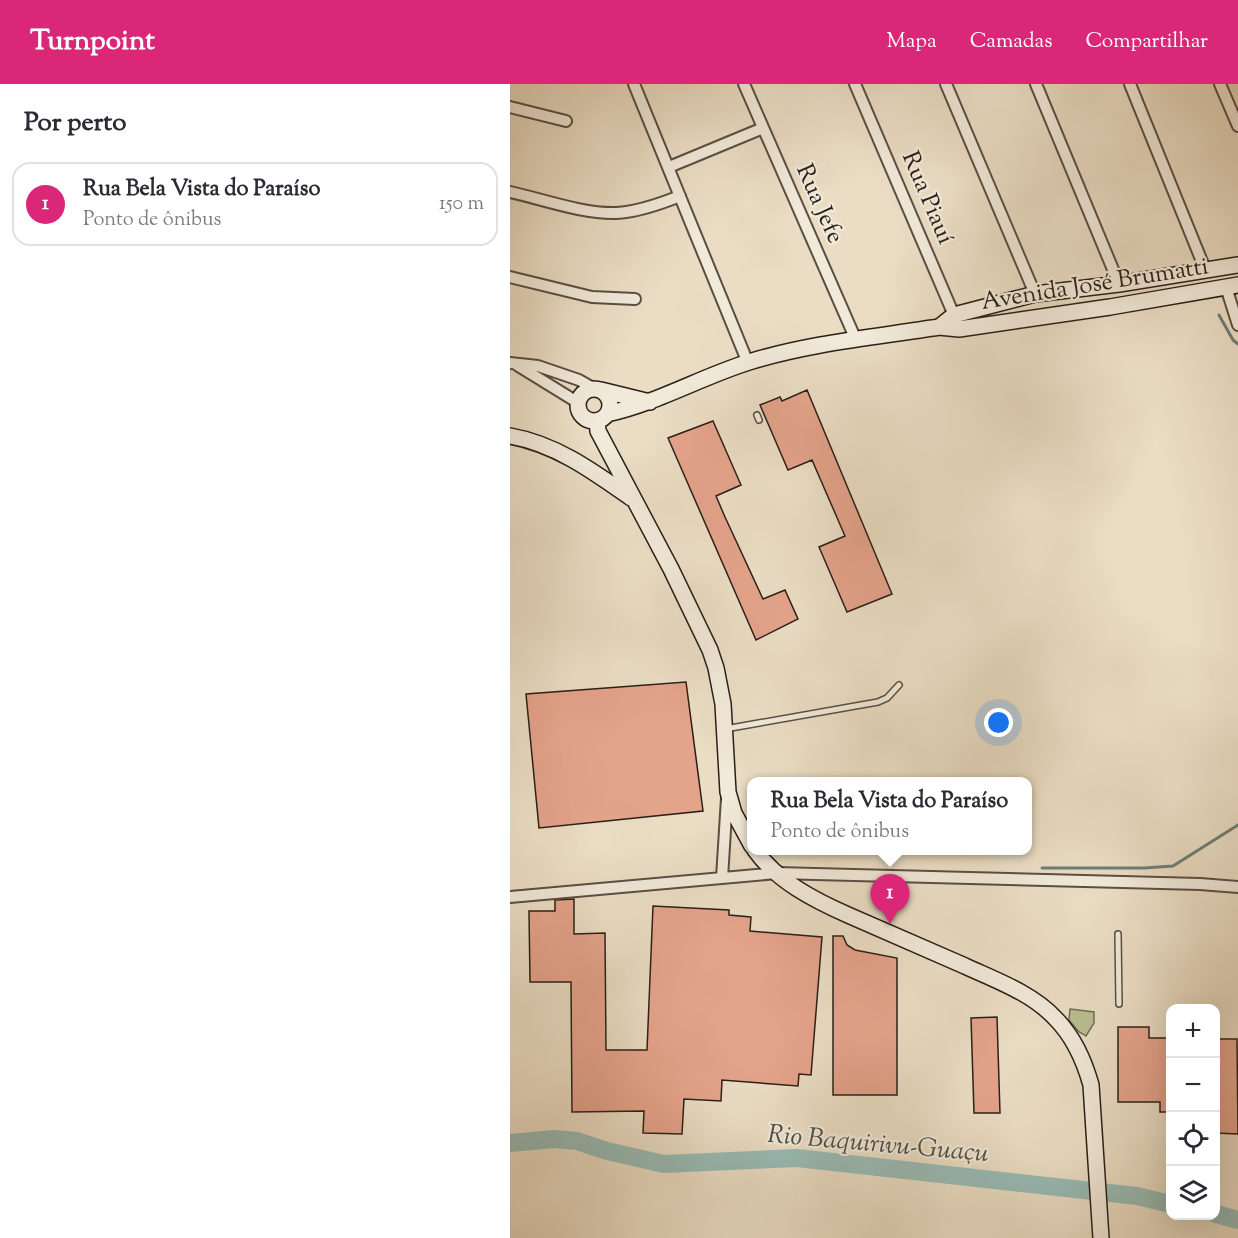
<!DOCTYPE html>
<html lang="pt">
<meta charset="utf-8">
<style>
:root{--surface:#fff;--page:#f2f2f3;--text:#2b2b33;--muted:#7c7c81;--line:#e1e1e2;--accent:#db2777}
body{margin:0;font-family:"Sorts Mill Goudy",serif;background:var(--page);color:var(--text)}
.controls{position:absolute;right:18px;bottom:18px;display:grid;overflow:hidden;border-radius:12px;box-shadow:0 6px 24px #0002}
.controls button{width:54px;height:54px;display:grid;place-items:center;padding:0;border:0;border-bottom:2px solid var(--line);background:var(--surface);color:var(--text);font:30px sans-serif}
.you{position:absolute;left:489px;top:639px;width:21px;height:21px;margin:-15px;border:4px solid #fff;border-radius:50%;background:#1a73e8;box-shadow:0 0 0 9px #1a73e833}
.badge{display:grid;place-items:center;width:39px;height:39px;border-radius:50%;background:var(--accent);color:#fff;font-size:20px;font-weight:700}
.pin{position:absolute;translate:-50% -50px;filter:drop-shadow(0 2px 3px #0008)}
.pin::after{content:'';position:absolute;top:32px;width:21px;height:18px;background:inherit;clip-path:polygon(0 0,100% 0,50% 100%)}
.popup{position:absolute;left:237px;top:693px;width:285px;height:78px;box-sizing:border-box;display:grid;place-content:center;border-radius:12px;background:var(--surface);filter:drop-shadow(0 2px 4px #0005);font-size:20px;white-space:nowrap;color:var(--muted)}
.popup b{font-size:22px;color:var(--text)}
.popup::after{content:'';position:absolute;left:50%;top:100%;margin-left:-12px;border:12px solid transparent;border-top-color:var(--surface)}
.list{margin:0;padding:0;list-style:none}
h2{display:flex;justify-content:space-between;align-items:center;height:78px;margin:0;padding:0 24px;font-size:26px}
h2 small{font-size:20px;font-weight:400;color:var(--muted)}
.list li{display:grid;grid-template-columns:39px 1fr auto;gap:18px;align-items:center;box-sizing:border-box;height:84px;margin:0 12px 12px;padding:0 12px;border:2px solid var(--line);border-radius:18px}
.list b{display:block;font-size:22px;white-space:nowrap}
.list p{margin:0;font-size:20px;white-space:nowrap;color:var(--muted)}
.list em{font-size:20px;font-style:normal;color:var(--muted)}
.icon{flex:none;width:33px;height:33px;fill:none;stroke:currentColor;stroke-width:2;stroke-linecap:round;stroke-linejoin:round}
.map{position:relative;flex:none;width:728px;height:1154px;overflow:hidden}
header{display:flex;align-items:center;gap:36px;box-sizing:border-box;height:84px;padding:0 30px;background:var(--accent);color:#fff}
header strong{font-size:28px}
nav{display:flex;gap:33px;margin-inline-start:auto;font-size:21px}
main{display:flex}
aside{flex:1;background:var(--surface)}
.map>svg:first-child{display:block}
</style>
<header>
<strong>Turnpoint</strong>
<nav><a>Mapa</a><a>Camadas</a><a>Compartilhar</a></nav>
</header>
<main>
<aside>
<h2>Por perto<small></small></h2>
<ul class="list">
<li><span class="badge">1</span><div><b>Rua Bela Vista do Paraíso</b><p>Ponto de ônibus</p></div><em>150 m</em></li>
</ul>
</aside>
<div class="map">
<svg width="728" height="1154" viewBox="0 0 728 1154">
<rect width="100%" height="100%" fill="#eaddc4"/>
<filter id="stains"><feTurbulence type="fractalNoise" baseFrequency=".00333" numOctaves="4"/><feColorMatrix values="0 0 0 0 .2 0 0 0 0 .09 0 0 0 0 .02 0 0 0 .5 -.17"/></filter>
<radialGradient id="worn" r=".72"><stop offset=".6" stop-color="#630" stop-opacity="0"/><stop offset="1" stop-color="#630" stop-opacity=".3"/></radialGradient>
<!-- green -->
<path fill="#bbbf91" stroke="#726f54" stroke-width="1.5" d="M560 925 584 928V939L576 952 569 948 559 936Z"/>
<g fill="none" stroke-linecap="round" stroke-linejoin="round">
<!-- stream -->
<path stroke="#6c7d77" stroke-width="3" d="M709 231 723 256 728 260
M532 784H634L663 782 728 741"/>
<!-- river -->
<path stroke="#98bbb6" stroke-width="18" d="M0 1059 44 1055 67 1057 97 1067 154 1080 287 1074 627 1112 660 1120
M706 1130 728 1136"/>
</g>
<!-- building -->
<path fill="#e4a38b" stroke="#2a1f18" stroke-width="1.5" d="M297 306 382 510 337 528 309 463 335 452 302 376 278 386 250 321 270 313 272 317Z
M203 337 231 401 206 412 215 433 253 515 275 506 288 535 246 556 158 354Z
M176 598 193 727 29 744 16 610Z
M64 815V850L95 849 96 966H137L143 822 219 826V831L241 833 240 847 312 853 301 991 289 990 288 1002 212 996 211 1017 174 1015 172 1050 133 1049 134 1027 62 1028 61 898H20L19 827H45V816Z
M323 852H333L337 861 345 866 387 874V1011H323Z
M487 933 490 1029H464L461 934Z
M608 943H639V954H660V1028H650V1018H608Z
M705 955H727L728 1050 705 1049Z"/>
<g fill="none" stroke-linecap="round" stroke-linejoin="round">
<!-- service casing -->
<g stroke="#5a4e43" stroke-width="8">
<path id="service" d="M247 331 249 336
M215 645 368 618 377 614 389 601
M608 850 609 920"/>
</g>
<!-- minor casing -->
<g stroke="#5a4e43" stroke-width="14">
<path id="minor" d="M124 0 238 279
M234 0 346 256
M345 0 446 236
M436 0 525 210
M526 0 609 200
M620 0 695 185
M710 0 728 42
M0 23 56 37
M159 83 253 44
M0 108C32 115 73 130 106 129 128 128 150 120 170 112
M0 193 82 213 125 215
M716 203 728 241
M0 279 28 282 69 296 83 304
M7 281 67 318
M212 794 217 714
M0 813 267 789 690 800 728 803"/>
</g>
<!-- secondary casing -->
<g stroke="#2a1f18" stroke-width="18">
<path id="secondary" d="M429 243 444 231 525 210 609 200 728 181
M68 321a16 16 0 1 1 32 0a16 16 0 1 1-32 0Z
M91 306 140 318
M97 330C147 319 191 293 239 278 300 259 366 253 429 243L449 245 600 223 728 201
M87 337 88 347 161 485 200 566 206 584 213 620 218 708 224 729 242 762
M0 352C46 360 84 388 121 414
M245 766C267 797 304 816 338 831 377 848 416 865 455 882 485 896 522 909 545 934 564 953 574 976 581 1001L591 1154"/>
</g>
<!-- service -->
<use href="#service" stroke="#f1e9d9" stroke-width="5"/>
<!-- minor -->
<use href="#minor" stroke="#f1e9d9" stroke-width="10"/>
<!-- secondary -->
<use href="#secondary" stroke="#f1e9d9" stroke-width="15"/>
</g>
<g text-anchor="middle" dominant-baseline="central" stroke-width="4.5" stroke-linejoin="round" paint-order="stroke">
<!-- street labels -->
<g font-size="24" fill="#2a1f18" stroke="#f1e9d9">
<text transform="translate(417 114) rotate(67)">Rua Piauí</text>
<text transform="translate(309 120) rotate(66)">Rua Jefe</text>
<text transform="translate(585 201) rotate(-9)">Avenida José Brumatti</text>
</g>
<!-- water labels -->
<g font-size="26" font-style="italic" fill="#4b4e47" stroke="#f1e9d9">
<text transform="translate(368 1061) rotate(5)">Rio Baquirivu-Guaçu</text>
</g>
</g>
<rect width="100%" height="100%" filter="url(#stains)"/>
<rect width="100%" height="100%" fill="url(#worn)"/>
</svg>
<div class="controls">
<button>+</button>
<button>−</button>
<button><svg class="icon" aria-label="locate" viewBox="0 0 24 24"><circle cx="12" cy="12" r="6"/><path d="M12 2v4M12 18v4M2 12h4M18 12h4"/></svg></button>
<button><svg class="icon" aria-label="layers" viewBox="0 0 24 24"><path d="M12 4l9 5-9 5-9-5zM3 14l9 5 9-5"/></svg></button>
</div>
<div class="you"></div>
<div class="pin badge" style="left:380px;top:840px">1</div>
<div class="popup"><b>Rua Bela Vista do Paraíso</b>Ponto de ônibus</div>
</div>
</main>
